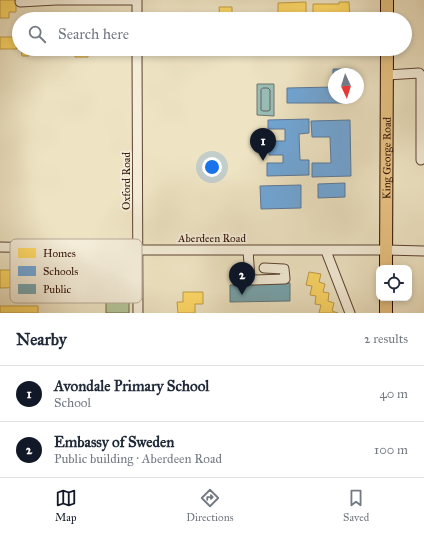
<!DOCTYPE html>
<meta charset="utf-8">
<style>
:root{--surface:#fff;--page:#f6f6f7;--text:#1f2937;--muted:#747a83;--line:#e0e1e3;--accent:#111827}
body{margin:0;font-family:"IM FELL Great Primer",serif;background:var(--page);color:var(--text)}
.controls{position:absolute;right:12px;bottom:12px;display:grid;overflow:hidden;border-radius:8px;box-shadow:0 2px 6px #0003}
.controls button{width:36px;height:36px;display:grid;place-items:center;padding:0;border:0;border-bottom:1px solid var(--line);background:var(--surface);color:var(--text);font:20px sans-serif}
.compass{position:absolute;left:328px;top:68px;width:36px;height:36px;border-radius:50%;background:var(--surface);box-shadow:0 2px 6px #0003;rotate:176deg}
.you{position:absolute;left:212px;top:167px;width:14px;height:14px;margin:-10px;border:3px solid #fff;border-radius:50%;background:#1a73e8;box-shadow:0 0 0 6px #1a73e833}
.badge{display:grid;place-items:center;width:26px;height:26px;border-radius:50%;background:var(--accent);color:#fff;font-size:13px;font-weight:700}
.pin{position:absolute;translate:-50% -33px;filter:drop-shadow(0 1px 2px #0008)}
.pin::after{content:'';position:absolute;top:21px;width:14px;height:12px;background:inherit;clip-path:polygon(0 0,100% 0,50% 100%)}
.list{margin:0;padding:0;list-style:none}
h2{display:flex;justify-content:space-between;align-items:center;height:52px;margin:0;padding:0 16px;font-size:17px}
h2 small{font-size:13px;font-weight:400;color:var(--muted)}
.list li{display:grid;grid-template-columns:26px 1fr auto;gap:12px;align-items:center;box-sizing:border-box;height:56px;padding:0 16px;border-top:1px solid var(--line)}
.list b{display:block;font-size:15px;white-space:nowrap}
.list p{margin:0;font-size:13px;white-space:nowrap;color:var(--muted)}
.list em{font-size:13px;font-style:normal;color:var(--muted)}
.icon{flex:none;width:22px;height:22px;fill:none;stroke:currentColor;stroke-width:2;stroke-linecap:round;stroke-linejoin:round}
.map{position:relative;flex:none;width:424px;height:313px;overflow:hidden}
.search{position:absolute;background:var(--surface);box-shadow:0 2px 6px #0003;left:12px;right:12px;top:12px;height:44px;display:flex;align-items:center;gap:10px;box-sizing:border-box;padding:0 14px;border-radius:22px;color:var(--muted);font-size:15px}
.sheet{height:164px;background:var(--surface)}
nav{display:flex;justify-content:space-around;align-items:center;box-sizing:border-box;height:56px;border-top:1px solid var(--line);background:var(--surface);font-size:11px;color:var(--muted)}
nav a{display:grid;justify-items:center;gap:2px}
nav .on{color:var(--accent)}
.map>svg:first-child{display:block}
</style>
<div class="map">
<svg width="424" height="313" viewBox="0 0 424 313">
<rect width="100%" height="100%" fill="#eee4c4"/>
<filter id="stains"><feTurbulence type="fractalNoise" baseFrequency=".005" numOctaves="4"/><feColorMatrix values="0 0 0 0 .2 0 0 0 0 .09 0 0 0 0 .02 0 0 0 .5 -.17"/></filter>
<radialGradient id="worn" r=".72"><stop offset=".6" stop-color="#630" stop-opacity="0"/><stop offset="1" stop-color="#630" stop-opacity=".3"/></radialGradient>
<!-- green -->
<path fill="#b4c598" stroke="#70684c" d="M106 291H129V313H106Z"/>
<!-- water -->
<path fill="#99beb7" stroke="#6d776e" d="M257 84H274V116L257 115Z"/>
<!-- homes -->
<path fill="#ffd966" stroke="#c09c47" d="M0 0H16V12H9V18H0Z
M306 2V19H278V3Z
M339 2H349L350 19H317V13H313V4H339Z
M219 7H232V19H220Z
M0 37H17V49H0Z
M21 49H29V56H22Z
M74 49H88V57H75Z
M0 270H39V287L0 288Z
M309 272 321 274 319 282 325 284 323 292 329 293 328 301 334 303 332 311 338 313H319L321 305 315 304 316 296 310 295 312 286 306 285Z
M183 292H203V304H195V313H178L177 302H183Z
M0 306H38V313H0Z"/>
<!-- schools -->
<path fill="#6fa8dc" stroke="#5b799a" d="M333 69H351V74H334L333 77Z
M334 87V98H350V103H287V88Z
M309 119V133L299 134 300 160H309V175L267 176V163H283V155H269L268 141H285V129H268V120Z
M350 120 351 176 312 177V163H331L330 137H312L311 121Z
M345 183V197L318 198V184Z
M301 185V208L261 209 260 186Z"/>
<!-- public -->
<path fill="#76a5af" stroke="#60777a" d="M290 283V301L230 302V285Z"/>
<g fill="none" stroke-linecap="round" stroke-linejoin="round">
<!-- shore -->
<path stroke="#62655c" stroke-width="1" d="M263 88H268L270 90V110L268 111H263L261 110V90Z"/>
<!-- minor casing -->
<g stroke="#5c4231" stroke-width="11">
<path id="minor" d="M137 0V19
M20 2 56 0H137
M137 49 138 313
M387 75 419 73 421 75V160
M0 247 138 250H386L424 251
M248 250 250 279 252 280 285 279 284 269 264 268
M326 251 350 313"/>
</g>
<!-- major casing -->
<g stroke="#2c0c00" stroke-width="14">
<g id="major">
<path d="M387 19V0"/>
<path id="s1" d="M386 268 387 49"/>
<path d="M386 313V298"/>
</g>
</g>
<!-- minor -->
<use href="#minor" stroke="#f4edd9" stroke-width="9"/>
<!-- major -->
<use href="#major" stroke="#e7c282" stroke-width="12"/>
</g>
<g text-anchor="middle" dominant-baseline="central" stroke-width="4" stroke-linejoin="round" paint-order="stroke">
<!-- street labels -->
<g font-size="11" fill="#2c0c00" stroke="#f4edd9">
<text stroke="none"><textPath href="#s1" startOffset="110">King George Road</textPath></text>
<text transform="translate(126 181) rotate(-90)">Oxford Road</text>
<text x="212" y="238">Aberdeen Road</text>
</g>
</g>
<!-- legend -->
<rect x="10" y="239" width="132" height="64" rx="6" fill="#f4edd9" stroke="#b8aa98" stroke-width="1"/>
<rect x="18" y="248" width="18" height="10" fill="#ffd966"/>
<rect x="18" y="266" width="18" height="10" fill="#6fa8dc"/>
<rect x="18" y="284" width="18" height="10" fill="#76a5af"/>
<g font-size="11" fill="#2c0c00">
<text x="43" y="257">Homes</text>
<text x="43" y="275">Schools</text>
<text x="43" y="293">Public</text>
</g>
<rect width="100%" height="100%" filter="url(#stains)"/>
<rect width="100%" height="100%" fill="url(#worn)"/>
</svg>
<div class="controls">
<button><svg class="icon" aria-label="locate" viewBox="0 0 24 24"><circle cx="12" cy="12" r="6"/><path d="M12 2v4M12 18v4M2 12h4M18 12h4"/></svg></button>
</div>
<svg class="compass" viewBox="-18 -18 36 36"><path d="M0-13l5 13h-10z" fill="#e53935"/><path d="M0 13l5-13h-10z" fill="#747a83"/></svg>
<div class="you"></div>
<div class="pin badge" style="left:263px;top:161px">1</div>
<div class="pin badge" style="left:242px;top:295px">2</div>
<div class="search"><svg class="icon" aria-label="search" viewBox="0 0 24 24"><circle cx="10" cy="10" r="6"/><path d="M15 15l6 6"/></svg>Search here</div>
</div>
<section class="sheet">
<h2>Nearby<small>2 results</small></h2>
<ul class="list">
<li><span class="badge">1</span><div><b>Avondale Primary School</b><p>School</p></div><em>40 m</em></li>
<li><span class="badge">2</span><div><b>Embassy of Sweden</b><p>Public building · Aberdeen Road</p></div><em>100 m</em></li>
</ul>
</section>
<nav>
<a class="on"><svg class="icon" aria-label="map" viewBox="0 0 24 24"><path d="M3 6l6-2 6 2 6-2v14l-6 2-6-2-6 2zM9 4v14M15 6v14"/></svg>Map</a>
<a><svg class="icon" aria-label="directions" viewBox="0 0 24 24"><path d="M12 3l9 9-9 9-9-9zM9 14v-3h6M13 9l2 2-2 2"/></svg>Directions</a>
<a><svg class="icon" aria-label="saved" viewBox="0 0 24 24"><path d="M7 4h10v16l-5-4-5 4z"/></svg>Saved</a>
</nav>
